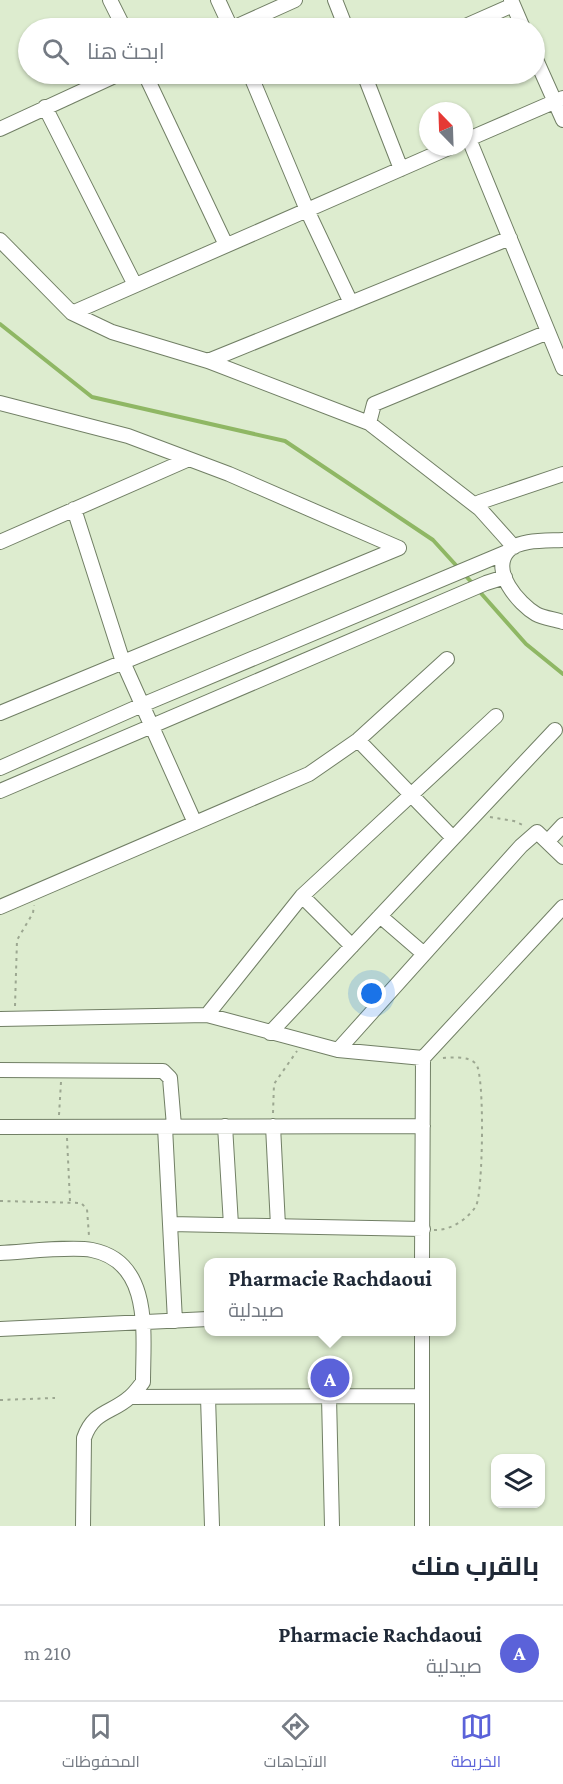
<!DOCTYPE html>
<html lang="ar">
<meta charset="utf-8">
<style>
:root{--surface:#fff;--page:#f6f6f7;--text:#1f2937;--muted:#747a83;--line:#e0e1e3;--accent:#5b62d9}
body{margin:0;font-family:"Crimson Pro",Cairo,serif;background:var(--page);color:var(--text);direction:rtl}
.controls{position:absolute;right:18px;bottom:18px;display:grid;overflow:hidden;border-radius:12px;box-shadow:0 2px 4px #0004}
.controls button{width:54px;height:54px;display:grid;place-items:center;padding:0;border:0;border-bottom:2px solid var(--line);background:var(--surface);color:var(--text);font:30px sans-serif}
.compass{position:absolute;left:419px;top:102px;width:54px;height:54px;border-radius:50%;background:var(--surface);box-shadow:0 2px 4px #0004;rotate:337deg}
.you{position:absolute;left:372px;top:994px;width:21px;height:21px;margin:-15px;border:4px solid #fff;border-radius:50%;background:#1a73e8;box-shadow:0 0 0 9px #1a73e833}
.badge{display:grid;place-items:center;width:39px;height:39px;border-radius:50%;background:var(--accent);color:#fff;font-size:20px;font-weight:700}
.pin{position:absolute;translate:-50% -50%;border:3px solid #fff;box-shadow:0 2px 6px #0006}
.popup{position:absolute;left:204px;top:1258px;width:252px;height:78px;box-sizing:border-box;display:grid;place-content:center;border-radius:12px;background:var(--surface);filter:drop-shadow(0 2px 4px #0005);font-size:20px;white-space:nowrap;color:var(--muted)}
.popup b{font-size:22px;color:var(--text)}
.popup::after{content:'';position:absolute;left:50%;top:100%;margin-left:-12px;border:12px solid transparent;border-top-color:var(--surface)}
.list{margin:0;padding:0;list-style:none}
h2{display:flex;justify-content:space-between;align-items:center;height:78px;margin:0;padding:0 24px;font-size:26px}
h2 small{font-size:20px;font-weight:400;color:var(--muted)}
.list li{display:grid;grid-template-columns:39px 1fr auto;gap:18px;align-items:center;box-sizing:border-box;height:96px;padding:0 24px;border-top:2px solid var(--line)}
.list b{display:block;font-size:22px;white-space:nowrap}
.list p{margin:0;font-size:20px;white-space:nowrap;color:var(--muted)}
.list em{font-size:20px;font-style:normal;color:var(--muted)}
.icon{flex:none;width:33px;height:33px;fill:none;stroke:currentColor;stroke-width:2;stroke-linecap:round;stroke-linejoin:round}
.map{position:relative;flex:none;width:563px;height:1526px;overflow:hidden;direction:ltr}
.search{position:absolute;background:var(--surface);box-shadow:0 2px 4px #0004;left:18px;right:18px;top:18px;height:66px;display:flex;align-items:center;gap:15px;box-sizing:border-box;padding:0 21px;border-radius:33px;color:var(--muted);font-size:22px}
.sheet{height:174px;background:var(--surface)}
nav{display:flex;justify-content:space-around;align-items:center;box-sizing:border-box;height:84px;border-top:2px solid var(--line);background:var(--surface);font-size:16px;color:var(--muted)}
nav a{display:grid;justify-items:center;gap:3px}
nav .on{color:var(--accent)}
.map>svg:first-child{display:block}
</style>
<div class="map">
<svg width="563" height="1526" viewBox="0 0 563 1526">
<rect width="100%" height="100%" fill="#ddeccf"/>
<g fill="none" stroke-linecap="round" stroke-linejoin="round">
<!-- stream -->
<path stroke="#8fb764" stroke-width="4" d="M0 324 92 397 285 441 433 540 474 585
M479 591 526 644 563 674"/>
<!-- minor casing -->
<g stroke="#717f65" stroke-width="16">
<path id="minor" d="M110 0 124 28
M218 0 231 28
M335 0 346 28
M511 0 523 28
M233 28 295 0
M461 28 513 5
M534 55 563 120
M145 74 226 245
M250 74 307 210 351 303
M364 74 401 169
M45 107 135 285
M0 129 119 74
M469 139 563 368
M464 141 563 98
M0 240 72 313 112 332 208 361 369 423 480 509
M72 313 451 147
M208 361 510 238
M0 403 128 436 229 474 399 548
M369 423 374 404 548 332
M74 509 123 662 195 823
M563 540C548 541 519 539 508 551 490 571 519 604 536 614 543 618 554 619 563 622
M0 542 189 459
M514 547 480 509V502L563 474
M0 713 399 548
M358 740 453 838
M0 768 142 705 507 552
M0 791 486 583 505 577
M548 841 563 825
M302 896 352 946
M0 907 309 774 358 740 447 659
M380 916 424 954
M207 1015 302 896 496 716
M0 1019 207 1015 338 1050 423 1058
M270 1033 555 730
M338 1050 521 846 537 832 563 857
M0 1070 163 1071 170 1078 174 1126
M225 1126 231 1225
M273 1126 278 1226
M0 1127 423 1126
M165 1127 175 1321
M170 1224 423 1229
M0 1253C24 1252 71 1246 92 1250 153 1262 143 1335 143 1382 139 1387 135 1393 130 1397 111 1414 94 1410 84 1438L83 1526
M422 1262 423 1058 563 907
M0 1329 208 1319
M130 1397 422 1396
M208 1397 212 1526
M329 1397 332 1526
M422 1526V1332"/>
</g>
<!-- path -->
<path stroke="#9ca791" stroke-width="2" stroke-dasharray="3 4.5" stroke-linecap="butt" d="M490 817 514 821 525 826
M15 1006 17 940 33 913 34 905
M273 1113 274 1084 297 1051
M59 1115 61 1082
M67 1138 70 1201
M0 1201 81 1203 87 1209 89 1236
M434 1230C450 1231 468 1219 476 1206 483 1193 485 1074 476 1064 468 1055 451 1058 440 1058
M0 1400 55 1398"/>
<!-- minor -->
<use href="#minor" stroke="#fff" stroke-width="14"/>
</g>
</svg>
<div class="controls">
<button><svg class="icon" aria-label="layers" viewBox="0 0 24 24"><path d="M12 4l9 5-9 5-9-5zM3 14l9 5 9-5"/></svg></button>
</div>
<svg class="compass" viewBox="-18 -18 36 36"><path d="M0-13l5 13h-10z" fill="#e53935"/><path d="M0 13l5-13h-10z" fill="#747a83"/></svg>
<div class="you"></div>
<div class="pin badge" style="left:330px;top:1378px">A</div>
<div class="popup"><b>Pharmacie Rachdaoui</b>صيدلية</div>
<div class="search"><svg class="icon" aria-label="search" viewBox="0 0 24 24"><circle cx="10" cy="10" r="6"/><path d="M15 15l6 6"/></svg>ابحث هنا</div>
</div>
<section class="sheet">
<h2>بالقرب منك<small></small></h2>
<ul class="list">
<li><span class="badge">A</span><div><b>Pharmacie Rachdaoui</b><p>صيدلية</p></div><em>210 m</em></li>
</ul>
</section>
<nav>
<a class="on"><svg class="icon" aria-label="map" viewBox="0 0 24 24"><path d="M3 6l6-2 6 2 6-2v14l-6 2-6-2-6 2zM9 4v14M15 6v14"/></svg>الخريطة</a>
<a><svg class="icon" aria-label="directions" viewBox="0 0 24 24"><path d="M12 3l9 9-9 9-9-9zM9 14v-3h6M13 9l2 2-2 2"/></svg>الاتجاهات</a>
<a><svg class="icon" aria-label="saved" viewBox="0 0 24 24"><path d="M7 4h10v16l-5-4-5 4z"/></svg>المحفوظات</a>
</nav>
